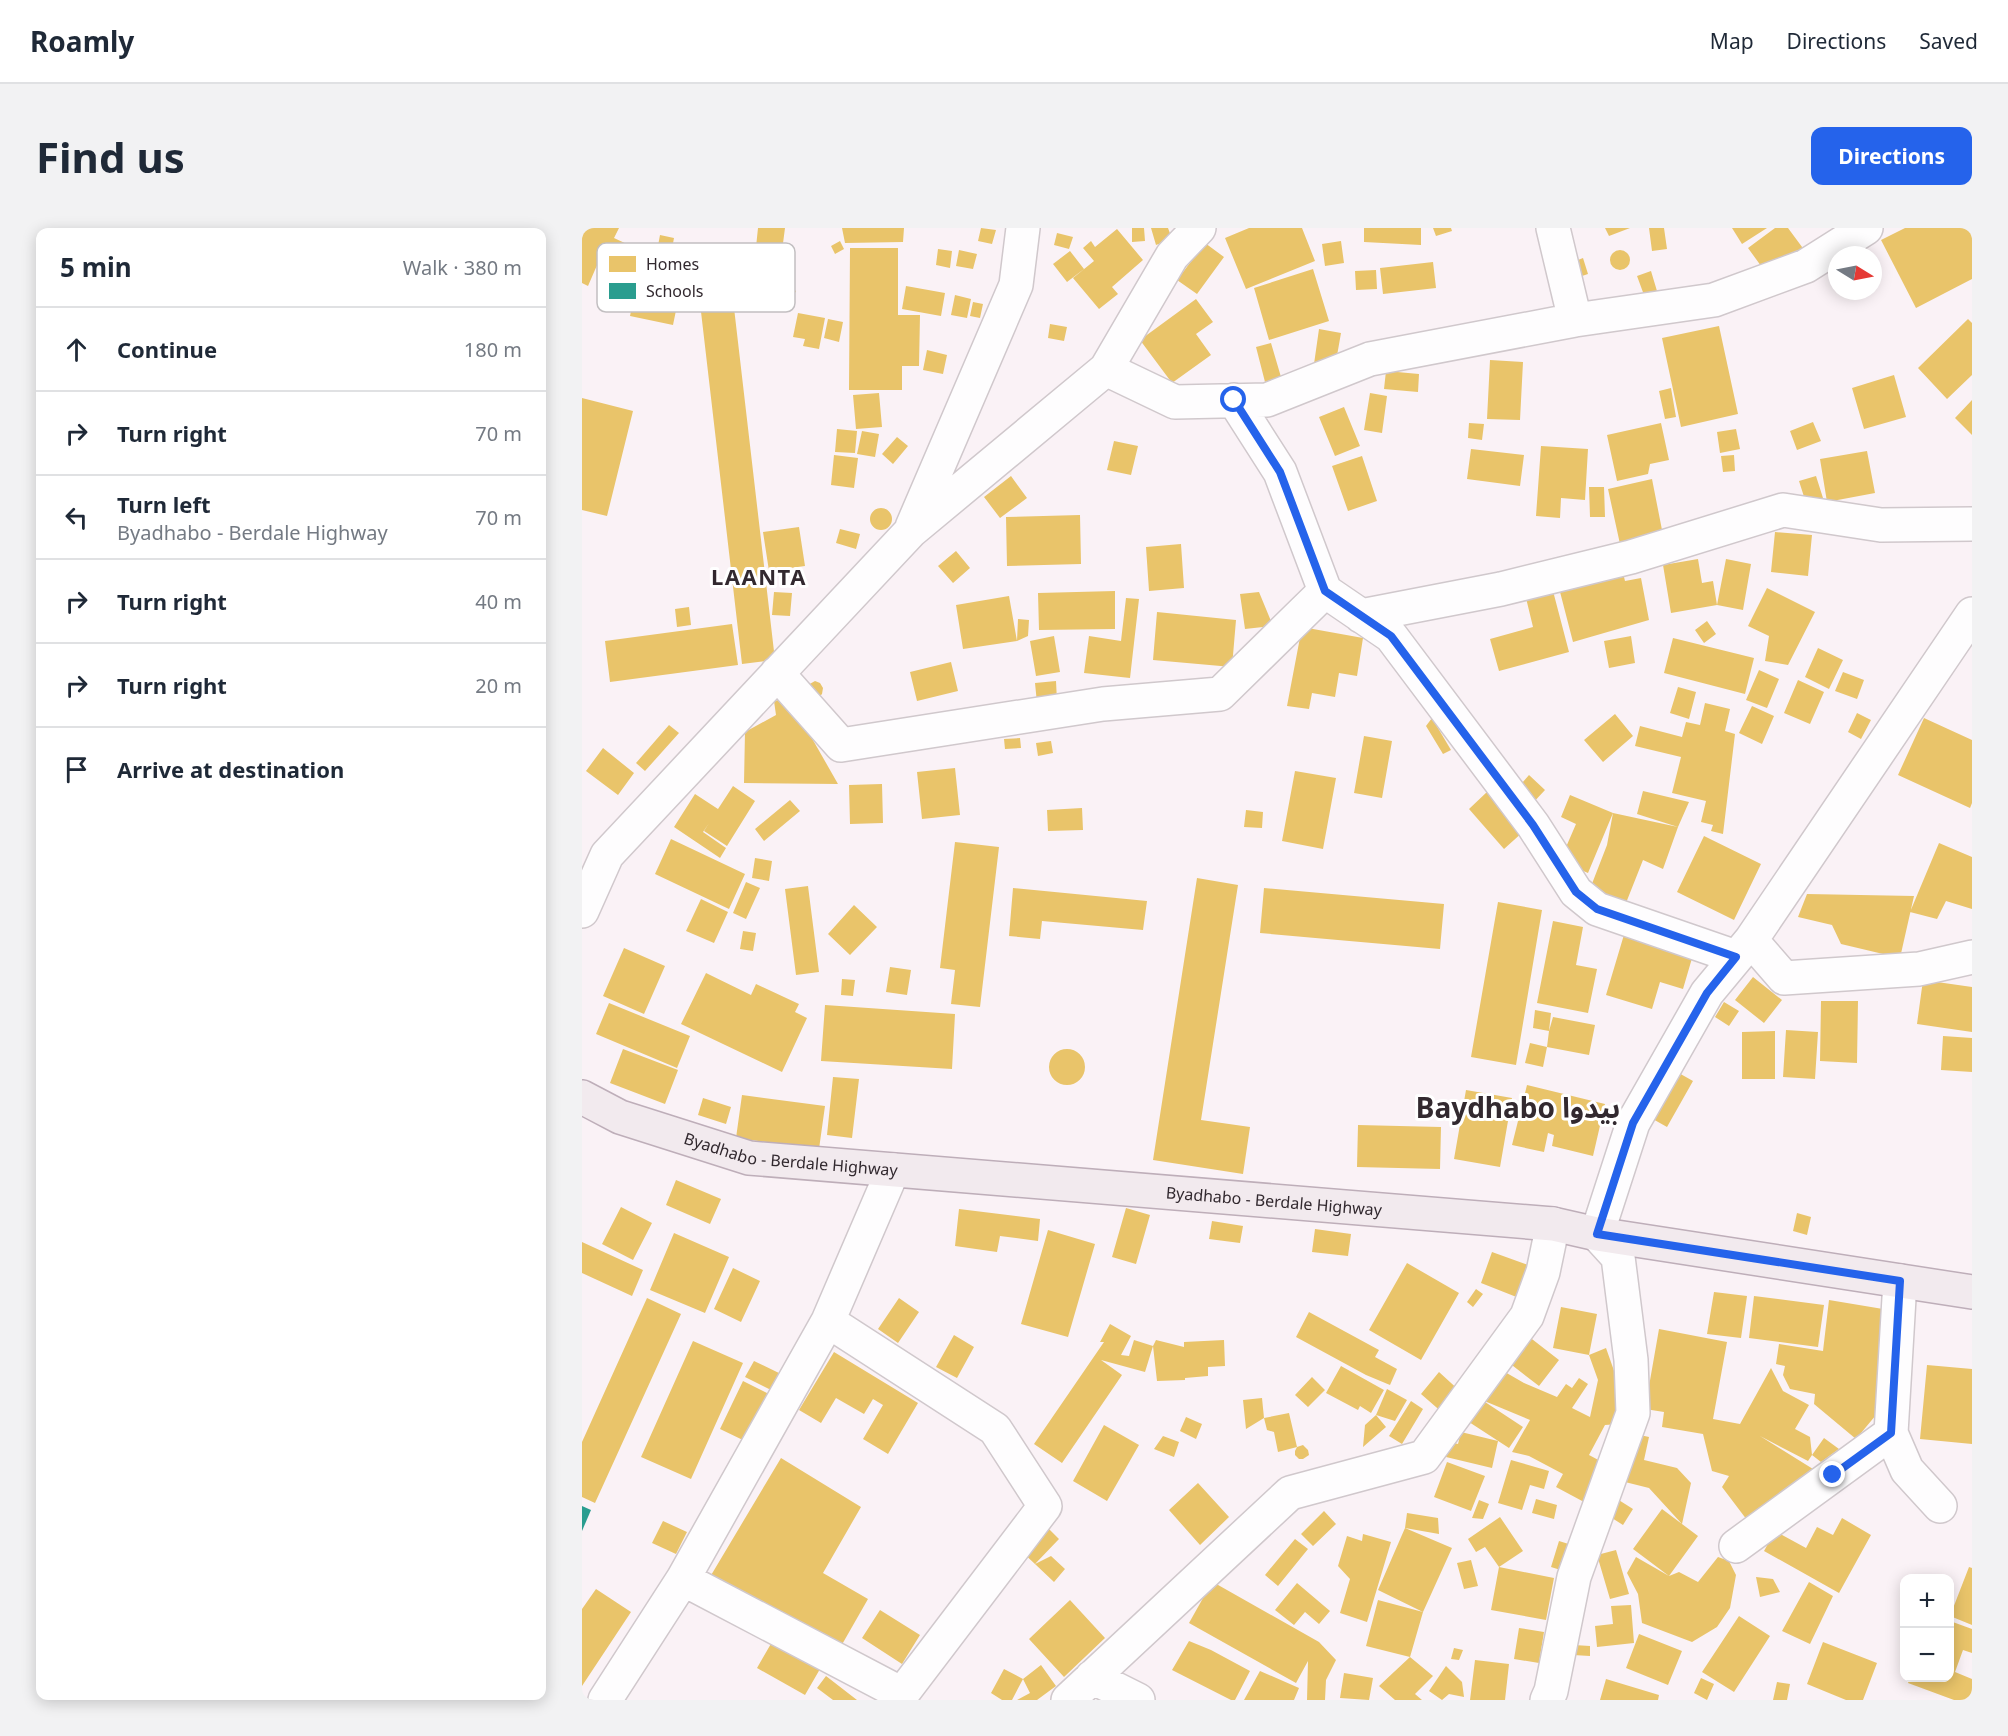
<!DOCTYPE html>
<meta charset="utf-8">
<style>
:root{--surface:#fff;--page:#f2f2f3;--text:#1f2937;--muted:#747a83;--line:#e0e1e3;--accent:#2563eb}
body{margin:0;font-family:"Noto Sans","Noto Sans Arabic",sans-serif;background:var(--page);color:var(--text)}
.controls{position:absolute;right:18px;bottom:18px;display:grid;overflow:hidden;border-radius:12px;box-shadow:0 3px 15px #0003}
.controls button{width:54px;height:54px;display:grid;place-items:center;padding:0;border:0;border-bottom:2px solid var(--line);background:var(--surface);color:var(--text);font:30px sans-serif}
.compass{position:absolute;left:1246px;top:18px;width:54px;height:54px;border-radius:50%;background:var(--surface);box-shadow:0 3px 15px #0003;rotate:100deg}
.stop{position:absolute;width:18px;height:18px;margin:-14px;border:4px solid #2563eb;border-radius:50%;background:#fff}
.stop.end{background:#2563eb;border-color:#fff;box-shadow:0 2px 6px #0008}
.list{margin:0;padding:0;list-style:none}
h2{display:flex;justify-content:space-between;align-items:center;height:78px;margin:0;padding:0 24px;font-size:26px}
h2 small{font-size:20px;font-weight:400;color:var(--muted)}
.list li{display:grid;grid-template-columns:39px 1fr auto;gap:18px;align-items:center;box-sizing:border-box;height:84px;padding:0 24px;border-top:2px solid var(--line)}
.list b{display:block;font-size:22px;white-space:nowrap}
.list p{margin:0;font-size:20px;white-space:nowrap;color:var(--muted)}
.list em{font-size:20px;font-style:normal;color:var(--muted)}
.icon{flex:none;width:33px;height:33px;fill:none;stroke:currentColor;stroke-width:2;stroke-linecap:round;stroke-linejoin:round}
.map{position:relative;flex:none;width:1390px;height:1472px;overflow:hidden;border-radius:12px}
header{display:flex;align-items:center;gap:36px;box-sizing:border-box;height:84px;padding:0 30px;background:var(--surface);border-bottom:2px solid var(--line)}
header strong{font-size:28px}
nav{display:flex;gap:33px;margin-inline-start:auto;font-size:21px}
.intro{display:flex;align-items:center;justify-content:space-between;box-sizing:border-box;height:144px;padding:0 36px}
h1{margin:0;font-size:42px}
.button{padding:15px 27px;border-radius:12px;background:var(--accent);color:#fff;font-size:21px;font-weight:700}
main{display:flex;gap:36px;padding:0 36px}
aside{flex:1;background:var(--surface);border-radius:12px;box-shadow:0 3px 15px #0003}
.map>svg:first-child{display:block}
</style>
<header>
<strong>Roamly</strong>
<nav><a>Map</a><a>Directions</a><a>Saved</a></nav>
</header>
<div class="intro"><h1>Find us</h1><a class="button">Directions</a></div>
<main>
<aside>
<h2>5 min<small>Walk · 380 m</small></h2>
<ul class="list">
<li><svg class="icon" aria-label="ahead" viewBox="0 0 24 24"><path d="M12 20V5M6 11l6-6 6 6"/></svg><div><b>Continue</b></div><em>180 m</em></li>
<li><svg class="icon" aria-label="right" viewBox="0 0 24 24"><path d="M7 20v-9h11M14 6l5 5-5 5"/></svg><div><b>Turn right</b></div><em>70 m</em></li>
<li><svg class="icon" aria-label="left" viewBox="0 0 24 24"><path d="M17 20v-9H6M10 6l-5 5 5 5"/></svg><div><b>Turn left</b><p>Byadhabo - Berdale Highway</p></div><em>70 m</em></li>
<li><svg class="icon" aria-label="right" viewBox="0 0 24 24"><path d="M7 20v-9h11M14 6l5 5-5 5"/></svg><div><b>Turn right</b></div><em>40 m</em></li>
<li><svg class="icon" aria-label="right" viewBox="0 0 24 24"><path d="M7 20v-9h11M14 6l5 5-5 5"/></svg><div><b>Turn right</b></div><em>20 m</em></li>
<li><svg class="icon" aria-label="arrive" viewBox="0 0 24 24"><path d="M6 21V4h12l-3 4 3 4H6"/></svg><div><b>Arrive at destination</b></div></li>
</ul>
</aside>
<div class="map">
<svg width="1390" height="1472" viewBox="0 0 1390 1472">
<rect width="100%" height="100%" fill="#faf2f6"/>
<!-- homes -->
<path fill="#e9c46a" d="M2 0H37L32 10 47 17 39 36 19 28 6 58 0 55V6Z
M176 0H203L200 23 174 19Z
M260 0H322L321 14 263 15Z
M399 0 414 2 410 16 396 13Z
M550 0H562L563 13 550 14Z
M569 0H586L590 11 574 17Z
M667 0H720L733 33 664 61 643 10Z
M782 0H839V17L782 14Z
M851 0H869L870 3 854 8Z
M1023 0H1048L1027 8Z
M1067 0H1082L1085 21 1070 23Z
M1150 0H1185L1160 16Z
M1193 0H1206L1223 23 1187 49 1166 20Z
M1323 0H1390V51L1334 80 1299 12Z
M535 1 561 32 530 59 536 66 517 81 491 50 512 33 501 20 509 13 513 19Z
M475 5 491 9 487 21 472 17Z
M78 7 92 10 89 26 75 23Z
M258 13 262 21 253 26 249 18Z
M759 13 762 35 743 38 740 16Z
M623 15 642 29 615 66 595 52Z
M268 20H316V87H338L337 138H320V162H267Z
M356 21 370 23 368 40 354 37Z
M1028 32a10 10 0 1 1 20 0a10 10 0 1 1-20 0Z
M377 22 395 26 391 41 374 38Z
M488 23 502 41 485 54 471 36Z
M1001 30 1006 46 997 49 991 34Z
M851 34 854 60 801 66 798 40Z
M731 41 747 93 687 112 672 60Z
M794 42 795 61 774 62 773 43Z
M205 43 214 64 202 69 193 47Z
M1069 43 1075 63 1062 67 1055 48Z
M55 54 98 63 91 97 48 88Z
M149 54 193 432 160 436 116 58Z
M324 58 363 65 359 88 320 81Z
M373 67 389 71 385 90 369 87Z
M614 71 631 94 614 106 629 127 590 155 558 112Z
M391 74 401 76 398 90 388 88Z
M216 85 243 90 237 121 221 118 223 111 211 109Z
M246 91 261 94 257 114 242 110Z
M1386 91 1390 95V147L1365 171 1336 140Z
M468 96 485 99 482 113 466 110Z
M1137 98 1156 186 1099 199 1080 110Z
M737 101 759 105 753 139 732 136Z
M689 115 699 149 683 154 674 119Z
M345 122 365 127 361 146 341 142Z
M908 132 941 134 938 192 905 191Z
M804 143 837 146 836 164 802 161Z
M1312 147 1324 189 1282 201 1270 160Z
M1089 160 1094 189 1083 191 1077 163Z
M297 165 300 199 274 201 271 167Z
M788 165 805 168 800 205 782 202Z
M0 170 51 183 25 288 0 282Z
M1390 172V207L1373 190Z
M762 179 778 218 753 228 737 189Z
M1231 194 1239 213 1215 222 1208 203Z
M887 195 902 196 900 212 886 210Z
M1079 195 1087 232 1068 236 1066 246 1035 253 1025 207Z
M255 201 275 203 273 225 253 224Z
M1154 201 1158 221 1138 225 1135 204Z
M280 203 297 206 293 229 275 226Z
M315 209 326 218 311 236 300 226Z
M532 213 556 218 549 247 525 242Z
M959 218 1006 221 1003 272 979 270 978 290 954 288Z
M889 221 942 227 938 258 885 251Z
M1285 223 1293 265 1245 274 1238 231Z
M252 227 276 230 272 260 249 257Z
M1152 227 1153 243 1141 244 1139 228Z
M780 228 795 273 766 283 750 238Z
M429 248 445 270 418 290 402 269Z
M1234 248 1241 270 1224 275 1217 253Z
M1070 251 1081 307 1038 316 1026 261Z
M1007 259H1022L1023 289H1008Z
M288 291a11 11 0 1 1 22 0a11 11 0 1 1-22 0Z
M498 287 499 336 425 338 424 289Z
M217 299 223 338 187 343 181 304Z
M258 301 278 306 274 321 254 315Z
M1193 304 1230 307 1226 348 1189 344Z
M599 316 602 360 567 363 564 319Z
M374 323 388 340 371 355 356 338Z
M1116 331 1120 355 1131 353 1135 377 1089 385 1081 337Z
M1144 331 1169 336 1161 382 1135 377Z
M1041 345 1043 353 1059 350 1067 392 991 414 977 360Z
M1185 360 1233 384 1206 437 1183 433 1187 408 1166 398Z
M533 363V401L457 402 456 365Z
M971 363 987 424 917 443 908 411 951 399 944 370Z
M192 364 210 365 208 388 190 387Z
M677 364 691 398 663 401 658 366Z
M427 368 435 413 381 421 374 377Z
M544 370 557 371 548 450 502 445 507 408 539 413Z
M107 379 109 397 95 399 93 381Z
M575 384 654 392 650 439 571 432Z
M436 391 447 392 446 408 435 413Z
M1125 393 1134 406 1122 415 1113 402Z
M150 396 156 437 28 454 23 413Z
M720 399 781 410 775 448 757 445 753 469 730 465 727 481 705 478Z
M472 408 478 444 454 448 448 413Z
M1049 408 1053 435 1027 440 1022 413Z
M1091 410 1172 430 1163 466 1082 445Z
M1236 420 1261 432 1247 461 1223 449Z
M369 434 376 463 335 473 328 444Z
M1177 442 1197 451 1185 480 1164 472Z
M1261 444 1282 452 1275 471 1253 463Z
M1216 452 1242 464 1228 496 1202 485Z
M233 453 238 455 241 460 240 466 236 470 226 457Z
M474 453 475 473 455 475 453 455Z
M1096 459 1114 464 1107 491 1088 485Z
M207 470 256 556 162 555 163 504 194 487 192 473Z
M1123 475 1148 481 1143 503 1153 506 1141 606 1129 603 1131 597 1119 594 1124 573 1090 565 1099 529 1053 518 1058 498 1100 509 1104 494 1118 497Z
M1170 478 1192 488 1180 516 1157 505Z
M1275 485 1289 492 1279 511 1266 504Z
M1033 486 1051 508 1021 534 1002 512Z
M850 490 869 522 861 526 844 498Z
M1342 490 1390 512V575L1388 580 1316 547Z
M87 497 97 505 63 543 54 535Z
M782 508 810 513 800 570 772 565Z
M438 510 439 520 423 521 422 511Z
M469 513 471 525 456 528 454 515Z
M21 520 52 545 36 567 4 543Z
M373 540 378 587 340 591 335 544Z
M713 543 754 550 741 621 700 613Z
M947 547 963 562 949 577 933 563Z
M300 556 301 595 268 596 267 557Z
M151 558 173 573 145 618 122 603 127 595 121 604 144 620 138 630 92 599 113 566 136 581Z
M906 563 942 603 922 621 887 581Z
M1061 563 1107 574 1096 599 1055 586Z
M988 567 1031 585 1096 599 1081 641 1061 632 1042 680 1006 666 1025 617 1031 585 1006 645 978 633 994 596 979 589Z
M208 572 218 583 182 613 173 601Z
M500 580 501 602 466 603 465 582Z
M664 582 681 584 680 600 662 599Z
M1122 608 1179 636 1152 692 1095 664Z
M89 611 163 646 147 681 73 646Z
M373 614 417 619 398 779 369 776 373 742 358 740Z
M1357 615 1390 629V681L1364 673 1355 691 1328 684Z
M173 630 190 633 187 653 170 650Z
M615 650 656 657 619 892 668 899 661 946 571 932Z
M164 654 178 660 164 691 151 685Z
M226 658 237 744 214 747 203 661Z
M431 660 565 673 561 702 460 693 458 711 427 708Z
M682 660 862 676 858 721 678 705Z
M1225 666 1332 668 1318 730 1259 716 1250 697 1216 689Z
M119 671 146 684 132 715 104 703Z
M916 674 960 682 934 837 889 829Z
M272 677 295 699 268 727 246 706Z
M971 693 1001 699 994 737 1015 741 1006 785 955 775Z
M1044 700 1113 720 1101 761 1078 754 1070 781 1024 767Z
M161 703 174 705 171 723 158 721Z
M42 720 83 738 62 786 21 768Z
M308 739 329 742 325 767 304 764Z
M124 745 169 767 174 756 217 776 213 784 225 790 200 844 99 796Z
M1171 749 1200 772 1182 795 1153 772Z
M260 751 273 752 271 768 259 767Z
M1341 752 1390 759V804L1335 796Z
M1239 773H1276L1275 835 1238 833Z
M1142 774 1157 783 1147 798 1133 789Z
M27 775 108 808 95 840 14 806Z
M243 777 373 786 370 841 239 833Z
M953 782 969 785 967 803 971 789 1013 797 1007 827 965 819 961 839 943 835 948 815 965 819 967 803 951 800Z
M1204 802 1236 804 1233 851 1201 849Z
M1193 803V851H1160V804Z
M1361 808 1390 810V844L1359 842Z
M467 839a18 18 0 1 1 36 0a18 18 0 1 1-36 0Z
M41 821 96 842 83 876 28 855Z
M1095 844 1111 853 1085 899 1069 890Z
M251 849 277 851 270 910 245 907Z
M945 857 1023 876 1011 928 970 918 972 907 966 905 962 924 930 917Z
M884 862 930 870 918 939 872 931Z
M160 867 243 878 237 921 154 910Z
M121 870 149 879 144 896 116 887Z
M776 897 859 899 858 941 775 939Z
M94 952 139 971 128 996 84 977Z
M39 979 70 995 51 1032 20 1016Z
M544 980 568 987 554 1036 530 1029Z
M377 981 458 991 456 1013 418 1008 415 1024 373 1018Z
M1215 985 1229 989 1225 1007 1211 1003Z
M630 993 661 998 658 1015 627 1011Z
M733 1001 769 1006 766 1028 730 1024Z
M466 1002 513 1016 486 1109 439 1096Z
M92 1005 147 1029 123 1085 68 1062Z
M0 1014 61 1042 50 1068 0 1045Z
M910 1024 949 1038 937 1070 899 1055Z
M825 1035 877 1065 839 1132 787 1102Z
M151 1040 178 1053 159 1094 132 1081Z
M894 1061 901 1066 891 1079 885 1074Z
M1132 1064 1165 1068 1159 1110 1125 1106Z
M1172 1068 1242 1077 1236 1119 1167 1110Z
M65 1070 99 1086 13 1275 0 1269V1214Z
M317 1070 337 1084 316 1115 296 1101Z
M1247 1072 1307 1082 1294 1187 1274 1211 1232 1176 1233 1166 1208 1161 1201 1147 1203 1138 1194 1136 1197 1116 1241 1123Z
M979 1079 1015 1086 1007 1127 971 1120Z
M727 1084 797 1122 793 1129 815 1141 808 1157 784 1147 714 1109Z
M528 1096 549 1108 539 1127 547 1128 552 1112 571 1118 563 1144 519 1132 540 1147 480 1235 452 1216 522 1114H518Z
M1077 1101 1145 1114 1131 1191 1158 1196 1189 1140 1201 1163 1227 1177 1213 1201 1228 1209 1230 1227 1226 1233 1178 1208 1231 1241 1165 1292 1140 1259 1147 1248 1130 1243 1121 1206 1080 1199 1082 1184 1063 1181Z
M372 1107 392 1119 375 1150 354 1139Z
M946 1108 977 1132 957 1158 926 1134Z
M574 1112 602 1119V1114L642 1112 643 1138 626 1139V1148L603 1150V1152L575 1153 571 1118Z
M111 1113 161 1135 109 1251 59 1229Z
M1024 1120 1036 1154 1037 1196 1023 1197 1007 1227 1022 1235 1002 1274 974 1259 981 1246 947 1228 930 1224 948 1192 900 1172 916 1140 942 1155 975 1169 984 1156 990 1160 997 1150 1006 1156 990 1180 1008 1189 1016 1152 1007 1127Z
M252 1124 336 1175 306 1226 281 1211 301 1177 291 1171 282 1186 254 1170 239 1195 217 1182Z
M172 1133 199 1146 191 1163 163 1149Z
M1345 1137 1390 1141V1216L1338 1211Z
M759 1138 802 1162 789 1185 778 1178 776 1182 744 1165Z
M857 1144 880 1165 862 1186 839 1166Z
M730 1149 743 1162 726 1179 713 1167Z
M161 1153 189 1167 165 1214 138 1201Z
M805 1161 825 1172 813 1193 794 1187Z
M680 1170 682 1190 664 1201 661 1172Z
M900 1172 941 1199 927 1220 887 1194Z
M829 1173 841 1181 820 1216 807 1208Z
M707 1185 715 1219 721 1217 726 1222 727 1227 721 1231H717L713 1227V1223L715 1219 696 1224 692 1204 685 1202 682 1190Z
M794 1187 804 1199 781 1219 783 1197Z
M604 1189 620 1196 614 1211 598 1203Z
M522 1197 557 1217 525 1273 491 1253Z
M879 1204 916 1213 910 1240 864 1229 868 1214 876 1216Z
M1049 1205 1067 1209 1062 1232 1095 1240 1109 1255 1100 1296 1067 1260 1039 1253Z
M581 1208 597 1214 592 1229 572 1221Z
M1242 1210 1257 1221 1239 1234 1230 1227Z
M199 1230 279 1279 241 1345 286 1371 254 1427 125 1354Z
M929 1232 967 1243 962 1261 948 1257 940 1282 916 1275Z
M865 1234 903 1248 889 1283 852 1269Z
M616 1255 647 1289 618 1317 587 1282Z
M1032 1269 1051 1281 1041 1297 1022 1285Z
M954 1271 975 1277 972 1291 950 1285Z
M897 1272 907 1276 901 1291 890 1290Z
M1080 1281 1116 1308 1087 1348 1051 1321Z
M742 1283 754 1296 731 1318 719 1306Z
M825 1285 856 1290 857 1306 823 1300Z
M918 1289 941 1323 917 1339 903 1319 894 1324 886 1311Z
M1260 1290 1289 1307 1257 1365 1182 1323 1193 1303 1224 1320 1235 1299 1251 1307Z
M81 1293 105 1304 94 1326 70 1315Z
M462 1296 477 1311 453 1336 438 1322Z
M823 1300 870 1320 841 1384 796 1362Z
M781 1306 809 1314 785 1394 758 1385 768 1351 756 1338 765 1308 780 1313Z
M713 1311 726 1321 696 1358 683 1347Z
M977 1313 993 1318 985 1344 969 1339Z
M1034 1322 1047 1366 1028 1371 1015 1327Z
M469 1328 483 1341 472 1354 453 1336Z
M1054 1329 1087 1348 1097 1344 1116 1354 1136 1329 1147 1333 1154 1347 1148 1380 1135 1399 1110 1414 1060 1395 1056 1366 1045 1345Z
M889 1332 896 1358 882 1361 875 1335Z
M917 1339 972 1350 964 1392 909 1382Z
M1387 1339 1390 1340V1397L1368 1388Z
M622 1349 737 1414 754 1432 744 1452 743 1472H725L726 1433 714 1455 607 1395 625 1363Z
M1174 1349 1191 1351 1198 1364 1178 1369Z
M1227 1354 1251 1368 1228 1416 1200 1403Z
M715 1355 748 1383 737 1396 723 1384 712 1397 693 1382Z
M14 1361 49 1384 0 1458V1381Z
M488 1372 523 1410 482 1449 447 1411Z
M796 1372 841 1384 828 1429 851 1448 833 1466 840 1472H813L797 1458 828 1429 784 1418Z
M1049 1377 1052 1415 1015 1419 1013 1398 1031 1396 1029 1378Z
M298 1382 338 1407 320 1436 280 1410Z
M1157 1388 1188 1408 1152 1464 1120 1444Z
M1368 1393 1390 1401V1425L1381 1422 1373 1444 1390 1451V1472H1372L1326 1455 1328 1450 1368 1449Z
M937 1400 962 1404 957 1435 932 1431Z
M1057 1406 1100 1423 1086 1457 1044 1440Z
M607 1413 629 1422 668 1443 653 1472H649L590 1442Z
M190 1414 238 1441 223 1467 175 1440Z
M1241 1414 1295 1435 1281 1472H1264L1225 1456Z
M992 1417 1008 1418V1428L991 1427Z
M872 1420 881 1422 877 1432 869 1431Z
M893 1432 927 1436 923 1472H888Z
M459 1437 474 1458 455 1472H435L448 1465 441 1451Z
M864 1438 880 1454 882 1469 867 1466 860 1472 847 1463Z
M422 1441 441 1451 430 1472H420L409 1465Z
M678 1443 717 1460 712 1472H662Z
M762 1445 791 1450 787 1472 758 1470Z
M244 1448 275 1472H251L235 1460Z
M1119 1450 1132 1456 1125 1472 1112 1465Z
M1024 1451 1077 1467 1076 1472H1018Z
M1195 1454 1208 1456 1205 1472H1191Z"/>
<!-- schools -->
<path fill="#2a9d8f" d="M0 1278 9 1282 0 1303Z"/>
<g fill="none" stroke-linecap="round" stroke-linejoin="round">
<!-- minor casing -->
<g stroke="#d0c8cc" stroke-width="36">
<path id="minor" d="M971 0 993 92
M524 141 593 174 685 172 788 131 993 92 1132 72 1224 38 1284 0
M652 172 698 244 743 363 809 408 951 597 994 664 1015 681 1154 729
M330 299 434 57 441 0
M779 388 919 361 1049 329 1201 282 1299 297 1390 296
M195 445 259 517 521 476 638 466 743 363
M0 683 25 627 329 303 524 141 590 28 617 0
M1169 712 1202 750 1337 741 1390 729
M1309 1205 1325 1242 1358 1278
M1154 1318 1309 1205 1318 1053
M101 1351 320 1466 463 1278 413 1201 246 1093
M510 1449 556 1472
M23 1472 101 1351 246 1093 311 942
M486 1472 708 1265 842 1229 945 1088 961 1044 971 996
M965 1472 969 1463 992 1349 1051 1185 1049 1132 1036 1029 1015 1006 1051 895 1125 765 1169 712 1390 386"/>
</g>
<!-- primary casing -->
<g stroke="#beaeb9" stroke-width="36">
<g id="primary">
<path id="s1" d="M0 869 38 889 167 930 971 996 1015 1006 1390 1064"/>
</g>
</g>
<!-- minor -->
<use href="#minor" stroke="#fefdfe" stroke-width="33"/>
<!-- primary -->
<use href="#primary" stroke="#f2eaee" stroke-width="33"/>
</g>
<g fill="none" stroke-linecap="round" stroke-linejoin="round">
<!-- route -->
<path stroke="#2563eb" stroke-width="8" d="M652 172 698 244 743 363 809 408 951 597 994 664 1015 681 1154 729 1125 765 1051 895 1015 1006 1318 1053 1309 1205 1251 1247"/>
</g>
<g text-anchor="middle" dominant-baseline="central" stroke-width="6" stroke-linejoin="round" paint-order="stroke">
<!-- street labels -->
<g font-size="16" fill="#32292f" stroke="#fff">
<text stroke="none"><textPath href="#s1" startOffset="219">Byadhabo - Berdale Highway</textPath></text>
<text stroke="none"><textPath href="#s1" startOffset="705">Byadhabo - Berdale Highway</textPath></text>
</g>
<!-- district labels -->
<g font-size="22" font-weight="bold" letter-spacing="1.5" fill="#32292f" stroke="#fff">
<text x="177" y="348">LAANTA</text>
</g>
<!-- town labels -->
<g font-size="28" font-weight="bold" fill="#32292f" stroke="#fff">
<text x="936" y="879">Baydhabo بيدوا</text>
</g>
</g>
<!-- legend -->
<rect x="15" y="15" width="198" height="69" rx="9" fill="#fff" stroke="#c2bfc1" stroke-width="1.5"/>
<rect x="27" y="28" width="27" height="16" fill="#e9c46a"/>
<rect x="27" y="55" width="27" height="16" fill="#2a9d8f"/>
<g font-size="16" fill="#32292f">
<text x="64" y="42">Homes</text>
<text x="64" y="69">Schools</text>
</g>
</svg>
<div class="controls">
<button>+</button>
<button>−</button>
</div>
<svg class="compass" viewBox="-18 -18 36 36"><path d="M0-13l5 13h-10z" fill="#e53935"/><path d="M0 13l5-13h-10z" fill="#747a83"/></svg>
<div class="stop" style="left:652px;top:172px"></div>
<div class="stop end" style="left:1251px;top:1247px"></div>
</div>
</main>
